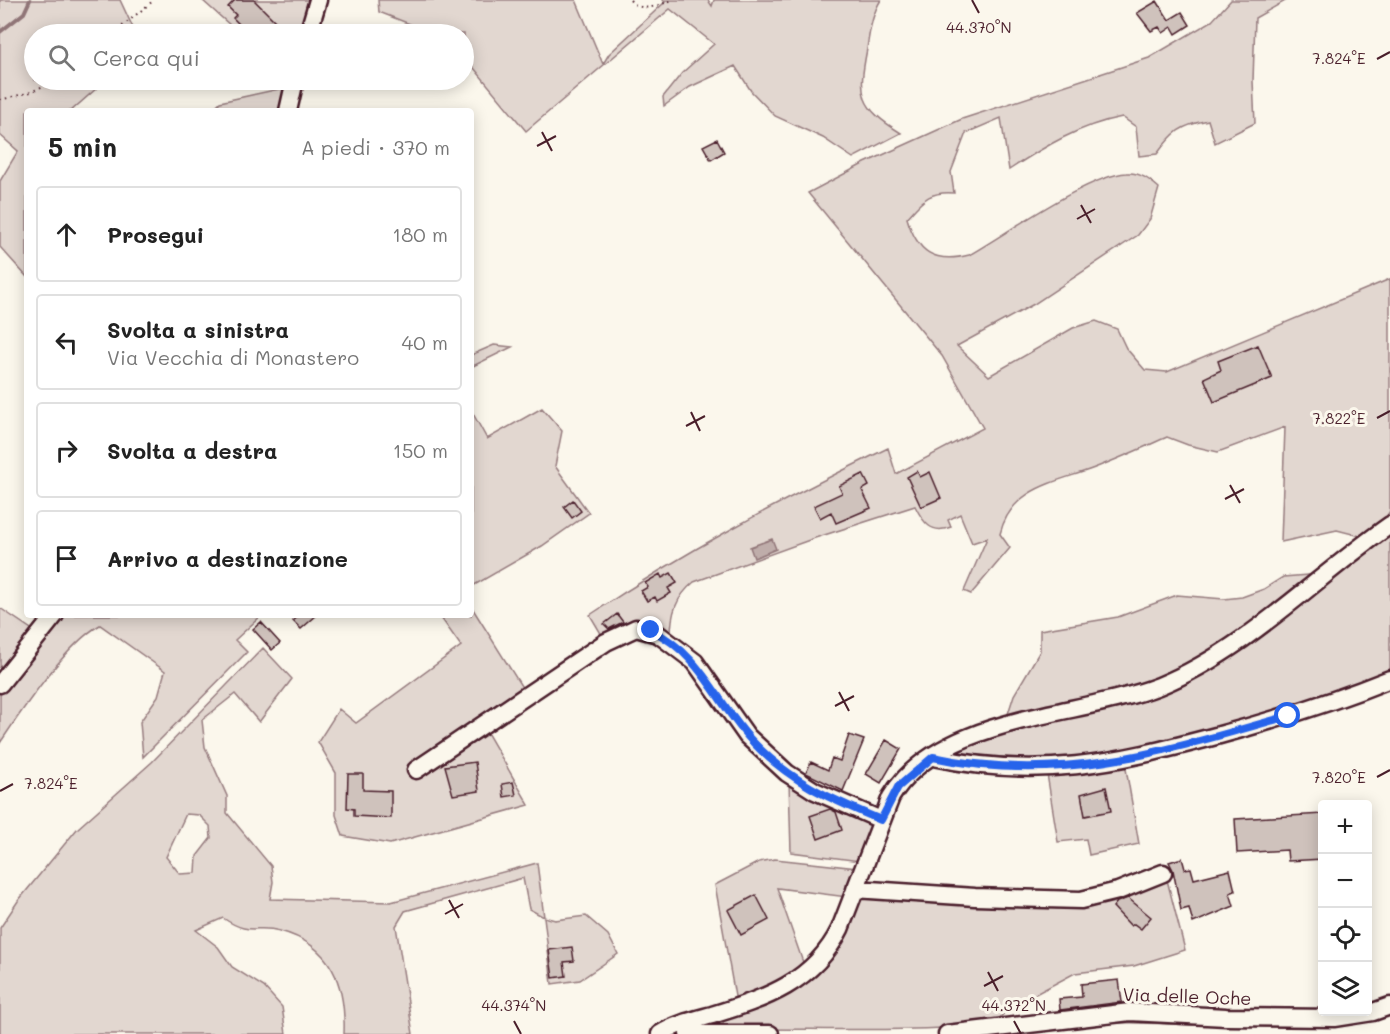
<!DOCTYPE html>
<html lang="it">
<meta charset="utf-8">
<style>
:root{--surface:#fff;--page:#f2f2f2;--text:#222;--muted:#767676;--line:#e0e0e0}
body{margin:0;font-family:Mali,sans-serif;background:var(--page);color:var(--text)}
.controls{position:absolute;right:18px;bottom:18px;display:grid;overflow:hidden;border-radius:6px;box-shadow:0 3px 15px #0003}
.controls button{width:54px;height:54px;display:grid;place-items:center;padding:0;border:0;border-bottom:2px solid var(--line);background:var(--surface);color:var(--text);font:30px sans-serif}
.stop{position:absolute;width:18px;height:18px;margin:-14px;border:4px solid #2563eb;border-radius:50%;background:#fff}
.stop.end{background:#2563eb;border-color:#fff;box-shadow:0 2px 6px #0008}
.list{margin:0;padding:0;list-style:none}
h2{display:flex;justify-content:space-between;align-items:center;height:78px;margin:0;padding:0 24px;font-size:26px}
h2 small{font-size:20px;font-weight:400;color:var(--muted)}
.list li{display:grid;grid-template-columns:39px 1fr auto;gap:18px;align-items:center;box-sizing:border-box;height:96px;margin:0 12px 12px;padding:0 12px;border:2px solid var(--line);border-radius:6px}
.list b{display:block;font-size:22px;white-space:nowrap}
.list p{margin:0;font-size:20px;white-space:nowrap;color:var(--muted)}
.list em{font-size:20px;font-style:normal;color:var(--muted)}
.icon{flex:none;width:33px;height:33px;fill:none;stroke:currentColor;stroke-width:2;stroke-linecap:round;stroke-linejoin:round}
.map{position:relative;flex:none;width:1390px;height:1034px;overflow:hidden}
.search{position:absolute;background:var(--surface);box-shadow:0 3px 15px #0003;left:24px;top:24px;width:450px;height:66px;display:flex;align-items:center;gap:15px;box-sizing:border-box;padding:0 21px;border-radius:33px;color:var(--muted);font-size:22px}
.panel{position:absolute;background:var(--surface);box-shadow:0 3px 15px #0003;left:24px;top:108px;width:450px;height:510px;border-radius:6px}
.map>svg:first-child{display:block}
</style>
<div class="map">
<svg width="1390" height="1034" viewBox="0 0 1390 1034">
<rect width="100%" height="100%" fill="#fbf7ec"/>
<filter id="ink" filterUnits="userSpaceOnUse"><feTurbulence type="fractalNoise" baseFrequency=".0167" numOctaves="2"/><feDisplacementMap in="SourceGraphic" scale="12" xChannelSelector="R" yChannelSelector="G"/><feConvolveMatrix kernelMatrix="1 2 1 2 8 2 1 2 1" color-interpolation-filters="sRGB"/></filter>
<g filter="url(#ink)">
<!-- green -->
<path fill="#e2d7d0" stroke="#967b7e" stroke-width="1.5" fill-rule="evenodd" d="M0 0H120L134 30V34H34V80H106L71 111H27V277L0 247V181L18 151 0 135Z
M202 0H313L303 34H240Z
M378 0H576L603 64 609 54 665 2 663 0H708L712 6 714 0H881C872 13 869 33 867 49 858 95 859 107 901 133L853 158 823 138 775 116 751 91 735 66 690 87 664 106 663 97 682 73 714 44 670 9 526 131 464 56V34H446L441 29 420 28 379 12Z
M1231 0H1287L1255 18 1253 81 1255 123 1215 143 1208 120C1180 126 1174 131 1157 154L1139 156 1136 127 1122 117C1080 125 1045 146 1009 170L1001 118 966 133 951 172 954 193C929 191 923 200 907 218 917 252 934 264 969 255 1006 234 1088 175 1127 173 1140 172 1150 180 1159 188L1150 219 1138 235 1034 304 957 346 989 376 1073 328 1096 321 1117 329 1126 348 1145 370 1167 372 1390 279V511L1382 523 1364 537 1337 530 1281 542 1285 427 1218 452 1188 445 1167 437C1142 448 1116 460 1089 470 1052 483 1011 489 1000 534L1010 548 971 594 964 591 987 538 972 543 960 514 948 520 951 527C931 535 923 522 915 506L815 538 694 582C676 597 671 613 671 636L659 629 603 637 590 615C685 551 786 498 888 448L896 474 983 428 942 356 808 193 865 163 962 119 1149 58 1212 21Z
M288 87 284 111H211L220 102Z
M494 345 512 347 471 367V355Z
M542 408 562 431 555 466 589 513 542 546 471 587V410L487 439Z
M1390 529V673L1351 689 1157 747 1053 764 945 755 978 738 1150 693Z
M1321 574 1258 622 1161 679 1006 720 1014 695 1040 651V630L1118 617 1177 595 1224 599 1242 597 1264 589 1283 577Z
M471 606 523 689 408 771 413 778 485 729 529 805 390 844 343 836 336 815V773L318 742 339 709 356 723 461 646 439 615H471Z
M0 608 34 631 0 677Z
M61 615H262L235 640 247 652 143 757 140 722 158 696 165 671 100 625C65 645 23 709 0 743V691Z
M263 648 292 679 259 722 235 694 202 720 205 747 227 796V813L271 866 273 882 270 899 391 902 537 863 544 917 555 920 586 916 608 935 618 954 580 980 552 984 544 917 529 909 523 878 405 911 396 926 413 1034H344C346 985 332 945 280 931 255 924 251 937 223 918L196 930 218 947 232 967 264 987 282 1007 286 1034H0V928L18 901 77 829 152 762ZM186 814 199 815 210 826 211 838 197 856 196 873 180 874 166 857Z
M1125 763 1139 844 1089 855 1086 839 1058 842 1047 774Z
M789 781 874 823 860 861 791 852Z
M775 859 857 868 847 897 777 888 805 968 736 1002 715 885 759 862Z
M1166 876 1185 950 1134 966 1075 973 1011 1007 992 1025C888 1034 785 1026 681 1030L787 992 858 896 1019 903Z
M1127 1017 1193 1020V1025C1156 1023 1115 1021 1078 1026 1051 1030 1027 1034 1000 1034Z"/>
<!-- water -->
<path fill="#bfadaa" stroke="#907477" stroke-width="1.5" d="M772 539 776 549 754 558 750 547Z"/>
<g fill="none" stroke-linecap="round" stroke-linejoin="round">
<!-- stream -->
<path stroke="#907477" stroke-width="4" d="M0 32 24 13 30 0"/>
</g>
<!-- building -->
<path fill="#cfc2bc" stroke="#4a1f2b" stroke-width="1.5" d="M235 0H254L275 21 262 34H256L249 28 246 31 233 18 236 15 228 7Z
M1157 1 1169 20 1182 12 1190 25 1176 34 1172 27 1163 33 1159 27 1151 31 1137 13Z
M717 139 724 152 711 160 703 146Z
M1258 345 1272 378 1214 402 1204 378 1221 370 1218 361Z
M917 471 920 477 930 472 941 498 921 507 907 477Z
M863 474 869 486 862 490 871 508 836 523 831 512 820 518 814 506 842 493 839 486Z
M573 500 581 511 572 518 564 507Z
M671 573 677 583 668 588 671 593 657 601 655 597 647 601 641 591 648 587 645 583 660 574 662 578Z
M617 614 623 622 609 629 604 624Z
M300 615H317L301 629 293 621Z
M261 622 280 643 272 650 253 629Z
M849 735 864 740 843 791 806 773 811 762 828 770 832 758 840 761Z
M886 740 901 749 881 783 866 774Z
M475 762 479 791 453 795 445 766Z
M348 774H363V790L391 791V818L354 816V809L347 808Z
M513 782 516 795 504 797 502 784Z
M1106 787 1111 811 1085 816 1081 794Z
M830 809 836 812 842 830 818 839 810 816Z
M1323 814V859L1288 861 1287 850 1237 853 1235 819Z
M1182 858 1185 869 1191 868 1194 879 1230 870 1235 891 1230 893 1234 906 1193 923 1189 908 1181 910 1173 870 1169 862Z
M756 895 769 920 741 935 728 910Z
M1128 898 1151 917 1141 929 1134 924 1131 926 1113 907 1117 902Z
M572 947 574 961 564 962 566 976 553 978 549 950Z
M1119 980 1122 1002 1060 1010 1059 999 1082 997 1081 984Z"/>
<g fill="none" stroke-linecap="round" stroke-linejoin="round">
<!-- minor casing -->
<g stroke="#4a1f2b" stroke-width="21">
<path id="minor" d="M308 34 318 0
M288 111 295 80
M0 684 55 615
M933 757C1037 780 1115 763 1216 736 1276 720 1333 702 1390 679
M416 770 606 642 636 628 658 634 695 662 747 736 787 773 815 791 881 820
M855 889 975 897 1081 900 1118 891 1163 873
M660 1034C676 1024 694 1020 712 1015 765 999 814 982 840 929L891 797C940 715 1079 717 1159 686 1247 650 1314 578 1390 525
M688 1034H770
M947 1034 1130 1012 1226 1017 1335 1018 1373 1012 1390 1006"/>
</g>
<!-- path -->
<path stroke="#4a1f2b" stroke-width="2" stroke-dasharray="1.5 4.5" stroke-linecap="butt" d="M630 0C642 14 658 5 673 0
M113 34 154 0
M0 100 31 92 55 80"/>
<!-- minor -->
<use href="#minor" stroke="#fbf7ec" stroke-width="16"/>
</g>
</g>
<g fill="none" stroke-linecap="round" stroke-linejoin="round" filter="url(#ink)">
<!-- route -->
<path stroke="#2563eb" stroke-width="8" d="M651 630C700 653 717 703 752 741 790 782 831 799 881 820L898 787 933 757C1060 785 1166 751 1288 716"/>
</g>
<!-- ticks -->
<path fill="none" stroke="#4a1f2b" stroke-width="2" d="M972 0 979 13M1377 59 1390 52M542 132 552 151M537 146 556 136M1081 205 1091 223M1077 219 1095 209M691 412 700 431M1377 418 1390 411M686 426 705 416M1230 485 1240 503M1225 499 1244 489M839 692 849 711M835 706 854 696M1377 777 1390 770M0 791 13 784M449 900 459 918M445 914 463 904M988 972 998 991M984 986 1003 976M514 1021 521 1034M1014 1021 1021 1034"/>
<g text-anchor="middle" dominant-baseline="central" stroke-width="6" stroke-linejoin="round" paint-order="stroke">
<!-- street labels -->
<g font-size="18" fill="#4a1f2b" stroke="#fbf7ec">
<text transform="translate(1187 996) rotate(2)">Via delle Oche</text>
</g>
</g>
<g font-size="15" text-anchor="middle" fill="#4a1f2b" stroke="#fbf7ec" stroke-width="6" stroke-linejoin="round" paint-order="stroke">
<text x="979" y="33">44.370°N</text>
<text x="1339" y="64">7.824°E</text>
<text x="1339" y="424">7.822°E</text>
<text x="1339" y="783">7.820°E</text>
<text x="51" y="789">7.824°E</text>
<text x="514" y="1011">44.374°N</text>
<text x="1014" y="1011">44.372°N</text>
</g>
</svg>
<div class="controls">
<button>+</button>
<button>−</button>
<button><svg class="icon" aria-label="locate" viewBox="0 0 24 24"><circle cx="12" cy="12" r="6"/><path d="M12 2v4M12 18v4M2 12h4M18 12h4"/></svg></button>
<button><svg class="icon" aria-label="layers" viewBox="0 0 24 24"><path d="M12 4l9 5-9 5-9-5zM3 14l9 5 9-5"/></svg></button>
</div>
<div class="stop" style="left:1288px;top:716px"></div>
<div class="stop end" style="left:651px;top:630px"></div>
<div class="search"><svg class="icon" aria-label="search" viewBox="0 0 24 24"><circle cx="10" cy="10" r="6"/><path d="M15 15l6 6"/></svg>Cerca qui</div>
<section class="panel">
<h2>5 min<small>A piedi · 370 m</small></h2>
<ul class="list">
<li><svg class="icon" aria-label="ahead" viewBox="0 0 24 24"><path d="M12 20V5M6 11l6-6 6 6"/></svg><div><b>Prosegui</b></div><em>180 m</em></li>
<li><svg class="icon" aria-label="left" viewBox="0 0 24 24"><path d="M17 20v-9H6M10 6l-5 5 5 5"/></svg><div><b>Svolta a sinistra</b><p>Via Vecchia di Monastero</p></div><em>40 m</em></li>
<li><svg class="icon" aria-label="right" viewBox="0 0 24 24"><path d="M7 20v-9h11M14 6l5 5-5 5"/></svg><div><b>Svolta a destra</b></div><em>150 m</em></li>
<li><svg class="icon" aria-label="arrive" viewBox="0 0 24 24"><path d="M6 21V4h12l-3 4 3 4H6"/></svg><div><b>Arrivo a destinazione</b></div></li>
</ul>
</section>
</div>
